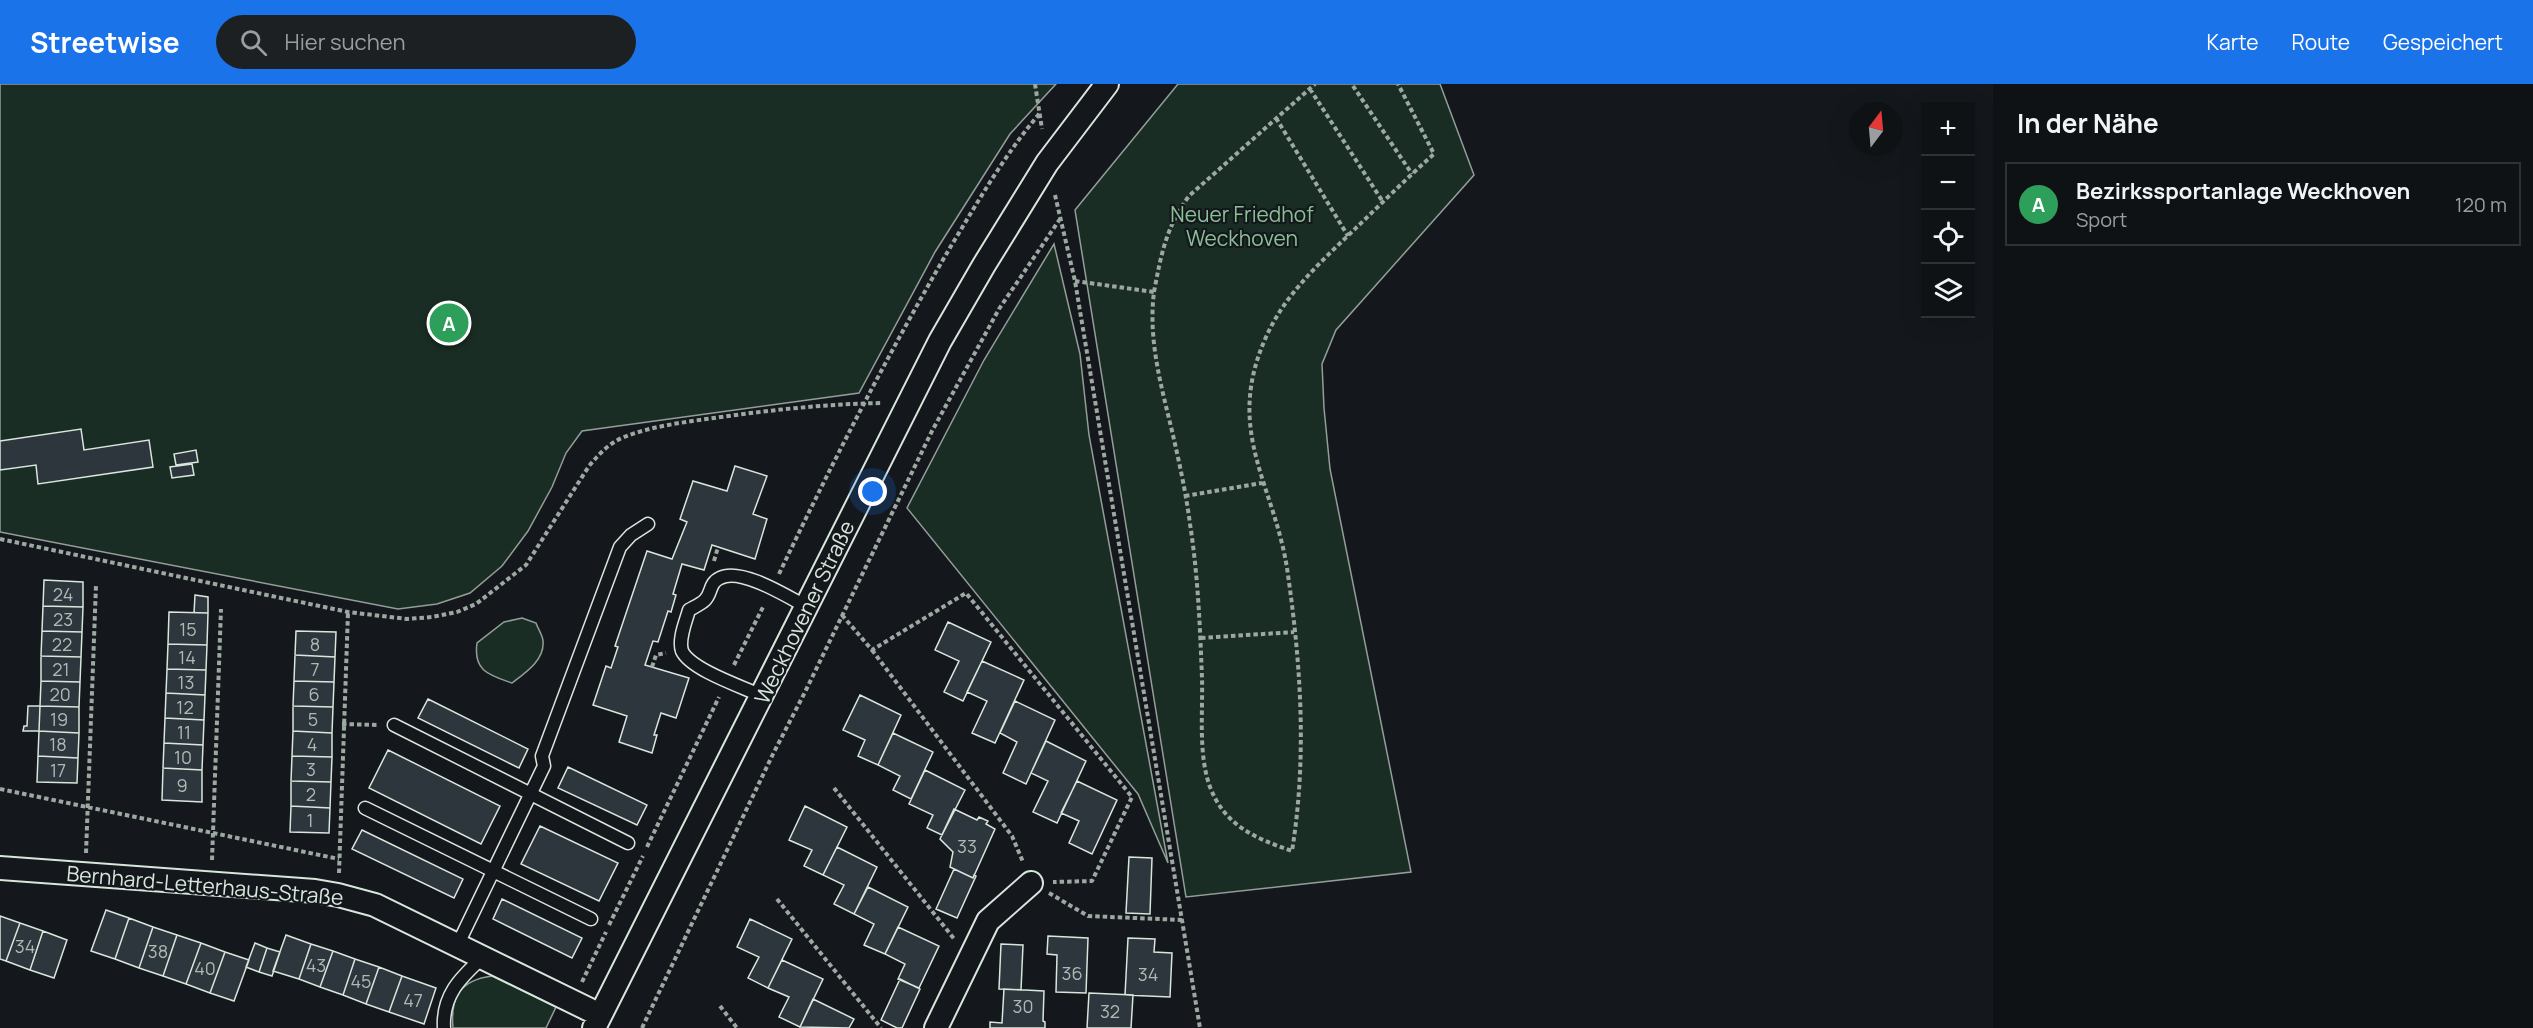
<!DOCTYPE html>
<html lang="de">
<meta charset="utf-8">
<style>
:root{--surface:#0f1215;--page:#1d2022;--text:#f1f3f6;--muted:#9b9ea0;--line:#2f3234;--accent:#1a73e8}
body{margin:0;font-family:Manrope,sans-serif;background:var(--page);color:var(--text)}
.controls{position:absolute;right:18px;top:18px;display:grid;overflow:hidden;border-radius:0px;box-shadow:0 6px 24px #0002}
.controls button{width:54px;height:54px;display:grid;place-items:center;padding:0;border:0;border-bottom:2px solid var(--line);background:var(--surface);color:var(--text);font:30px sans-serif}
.compass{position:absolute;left:1849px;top:18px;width:54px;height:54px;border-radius:50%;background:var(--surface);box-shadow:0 6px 24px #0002;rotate:16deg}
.you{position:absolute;left:873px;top:408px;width:21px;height:21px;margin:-15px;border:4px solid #fff;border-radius:50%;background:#1a73e8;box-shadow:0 0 0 9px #1a73e833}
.badge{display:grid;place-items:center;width:39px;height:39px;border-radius:50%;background:var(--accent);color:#fff;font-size:20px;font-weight:700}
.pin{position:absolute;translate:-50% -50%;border:3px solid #fff;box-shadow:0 2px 6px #0006}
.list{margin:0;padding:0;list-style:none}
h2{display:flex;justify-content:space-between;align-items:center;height:78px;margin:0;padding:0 24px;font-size:26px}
h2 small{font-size:20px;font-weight:400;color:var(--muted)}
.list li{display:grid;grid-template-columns:39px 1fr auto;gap:18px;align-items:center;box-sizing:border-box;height:84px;margin:0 12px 12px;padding:0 12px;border:2px solid var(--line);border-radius:0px}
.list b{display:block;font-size:22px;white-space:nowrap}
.list p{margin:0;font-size:20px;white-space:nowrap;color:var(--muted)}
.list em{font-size:20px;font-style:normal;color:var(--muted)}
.icon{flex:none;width:33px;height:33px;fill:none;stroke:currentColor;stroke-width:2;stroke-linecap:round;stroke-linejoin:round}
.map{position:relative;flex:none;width:1993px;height:944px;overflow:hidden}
header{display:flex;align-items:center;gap:36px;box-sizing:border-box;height:84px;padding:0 30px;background:var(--accent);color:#fff}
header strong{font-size:28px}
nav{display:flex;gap:33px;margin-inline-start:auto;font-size:21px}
.search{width:420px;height:54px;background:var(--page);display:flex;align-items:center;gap:15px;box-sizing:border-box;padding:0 21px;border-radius:33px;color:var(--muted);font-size:22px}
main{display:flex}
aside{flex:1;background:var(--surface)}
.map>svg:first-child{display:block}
</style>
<header>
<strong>Streetwise</strong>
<div class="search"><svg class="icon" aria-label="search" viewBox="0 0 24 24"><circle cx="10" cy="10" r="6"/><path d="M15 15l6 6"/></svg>Hier suchen</div>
<nav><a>Karte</a><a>Route</a><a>Gespeichert</a></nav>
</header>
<main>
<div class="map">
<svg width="1993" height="944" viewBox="0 0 1993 944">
<rect width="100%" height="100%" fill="#14181c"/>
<!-- green -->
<path fill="#1a2d24" stroke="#939e99" stroke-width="1.5" d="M0 0H1056L1010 50 935 168 859 309 582 347 566 369 552 403 528 447 502 482 470 509 437 520 398 525 0 448Z
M1178 0H1440L1474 91 1336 246 1322 280 1324 324 1330 385 1411 788 1186 813 1075 126Z
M1054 160 1080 270 1089 351 1168 779 1138 710 907 424 984 276Z
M522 534 536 539C538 545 543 552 543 557 545 576 525 589 512 599 489 591 473 587 477 559L504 538Z
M492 892 556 923 546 944H453C450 912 461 896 492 892Z"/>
<!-- building -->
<path fill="#2c363c" stroke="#d8e6dc" stroke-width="1.5" d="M81 345 84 366 149 356 153 383 38 400 36 381 0 386V357Z
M196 366 198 378 176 381 174 370Z
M192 380 194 391 172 394 170 383Z
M735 382 767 392 753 430 767 435 755 475 712 461 704 486 682 480 673 510 676 511 671 528 668 527 658 558 653 557 645 581 689 594 676 634 661 629 654 651H657L652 669 619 658 627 632 593 621 606 582 611 584 618 563 615 562 647 467 672 475 687 438 680 435 693 397 727 407Z
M44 496 83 498V523L43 522Z
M195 511 208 513V529H194Z
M43 522 83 523 82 548 42 547Z
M169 528 208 529 207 561 168 560Z
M948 538 991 558 963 617 944 608 959 577 935 566Z
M42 547 82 548 81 573 41 572Z
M296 547 336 548 335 573 295 571Z
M168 560 207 561 206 586 167 585Z
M295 571 335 573 334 598 294 597Z
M41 572 81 573 80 598 41 597Z
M982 577 1024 596 995 659 972 649 987 617 967 608Z
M167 585 206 586 205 611 166 609Z
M41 597 80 598 79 623 40 622Z
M294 597 334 598 333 623 293 622Z
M166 609 205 611 204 636 165 634Z
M860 611 901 631 878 681 858 672 865 656 843 646Z
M428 615 528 665 519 684 418 634Z
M1015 617 1055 636 1026 700 1003 689 1017 658 1000 649Z
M28 622H40L39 647H23L24 642H27Z
M40 622 79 623V649L39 647Z
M293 622 333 623 332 649 293 647Z
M165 634 204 636 203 661 164 659Z
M39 647 79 649 78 674 38 672Z
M293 647 332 649V673L292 672Z
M893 649 933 668 911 715 893 706 900 692 878 681Z
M1046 657 1086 677 1057 739 1033 728 1048 697 1031 689Z
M164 659 203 661 202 686 163 684Z
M388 666 500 722 481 760 369 704Z
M38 672 78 674 77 699 37 698Z
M292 672 332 673 331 698 291 697Z
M568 683 647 721 637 741 558 704Z
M163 684 202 686V718L162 716Z
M925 686 965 706 942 751 927 744 933 731 909 720Z
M291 697 331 698 330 724 291 722Z
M1077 697 1117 716 1092 770 1069 759 1079 737 1061 729Z
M291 722 330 724 329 749 290 748Z
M805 722 847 743 823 791 804 782 812 766 789 756Z
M954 725 977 736 979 733 988 737 986 740 995 745 973 794 950 783 953 768 940 755Z
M540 742 618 779 599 817 521 780Z
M362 746 463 795 454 814 352 765Z
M837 763 877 783 854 830 834 820 844 801 823 791Z
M1129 773 1152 774 1150 830 1126 829Z
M954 785 973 794 974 791 976 792 957 834 936 825Z
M868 803 908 823 885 870 864 861 874 840 854 830Z
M502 815 582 854 572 874 493 835Z
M106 826 129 834 115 875 91 867Z
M0 832 20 839 6 877 0 875Z
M129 834 153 843 139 884 115 875Z
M750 835 792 855 768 904 748 894 759 873 737 863Z
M20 839 43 847 30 886 6 877Z
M153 843 177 851 163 892 139 884Z
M898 843 939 862 919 904 898 895 905 880 885 870Z
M43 847 67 856 54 894 30 886Z
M177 851 201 859 186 900 163 892Z
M286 851 311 860 299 895 273 887Z
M1048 852 1088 854 1086 909 1056 908 1057 871 1047 870Z
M1128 854 1155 855 1154 868 1172 869 1170 913 1125 911Z
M201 859 225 868 210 909 186 900Z
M255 859 267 864 259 888 246 883Z
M311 860 333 867 320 903 299 895Z
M1001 860 1023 861 1021 906 999 905Z
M267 864 280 868 272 892 259 888Z
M333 867 355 875 343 911 320 903Z
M225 868 249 876 234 917 210 909Z
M355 875 379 883 366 920 343 911Z
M782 876 823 895 800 943 779 933 789 913 768 904Z
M379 883 402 892 389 928 366 920Z
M402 892 436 904 424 940 389 928Z
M900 895 920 905 902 944H897L881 936Z
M1004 905 1044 907 1043 937 1045 938V944H990V938L1002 939Z
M1089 909 1133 911 1131 944H1087Z
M813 915 854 935 849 944 800 943Z"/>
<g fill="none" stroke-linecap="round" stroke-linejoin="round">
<!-- lane casing -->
<g stroke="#d8e6dc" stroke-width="15">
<path id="lane" d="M762 612C743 603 691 586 682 567 678 555 686 537 689 526 694 523 701 520 705 516 712 509 709 499 720 494 741 483 788 513 807 523
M394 641 628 759
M365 724 591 835
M457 862 544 682 542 672 620 463 631 451 648 440
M444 944C442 912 460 894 482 874"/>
</g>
<!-- street casing -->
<g stroke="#d8e6dc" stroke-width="26">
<path id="street" d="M0 784 315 807 338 811 375 821 600 931
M594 944 940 257 984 181 1047 79 1107 0
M936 944 988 837 1031 799"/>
</g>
<!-- path -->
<path stroke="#9da8a2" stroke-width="4" stroke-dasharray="4.5 3" stroke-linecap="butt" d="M1035 0 1042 45
M1353 2 1412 90
M1310 5 1383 118
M1276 34 1348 152
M1055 111 1075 197 1200 944
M1075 197 1154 208C1148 256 1161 301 1172 347 1179 377 1186 409 1190 440 1198 491 1200 543 1202 594 1203 629 1198 670 1210 703 1225 742 1255 754 1292 767 1307 675 1301 582 1288 491 1276 401 1223 349 1266 253 1286 208 1324 175 1358 142 1383 118 1408 93 1434 70L1398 0
M1154 208C1161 171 1166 143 1189 112L1315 0
M1185 412 1262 399
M0 455 348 528 407 535 432 533 457 528 476 520 526 481 589 382C599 370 609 359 624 353 652 342 685 338 714 334 770 326 826 320 883 319
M714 477 718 463
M779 490C832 379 889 268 951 162 979 116 1005 70 1040 29
M842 531 872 566 966 509 1132 713 1092 797 1053 798
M1201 554 1294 548
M872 566 1012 752 1023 778
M734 581 764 521
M652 583 656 571 666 569
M342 640 378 641
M834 704 955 856
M0 705 339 775
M647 763 719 613
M86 769 96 501
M212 776 221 525
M339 789 348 528
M1049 809 1088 832 1182 836
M777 815 881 944
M609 841 643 772
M582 898 606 848
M720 922 737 944
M642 944 773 670 805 608 932 347 999 225 1060 135"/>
<!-- lane -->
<use href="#lane" stroke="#14181c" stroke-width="12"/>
<!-- street -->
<use href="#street" stroke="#14181c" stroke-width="22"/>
</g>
<g text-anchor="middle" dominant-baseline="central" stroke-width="4.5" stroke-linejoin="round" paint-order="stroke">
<!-- number labels -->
<g font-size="18" fill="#adbab4">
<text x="63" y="510">24</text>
<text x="63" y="535">23</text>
<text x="188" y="545">15</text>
<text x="62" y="560">22</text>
<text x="315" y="560">8</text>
<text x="187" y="573">14</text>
<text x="61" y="585">21</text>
<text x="315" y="585">7</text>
<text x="186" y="598">13</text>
<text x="60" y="610">20</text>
<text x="314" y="610">6</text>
<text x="185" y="623">12</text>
<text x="59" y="635">19</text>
<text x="313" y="635">5</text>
<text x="184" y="648">11</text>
<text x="58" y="660">18</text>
<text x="312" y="660">4</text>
<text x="183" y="673">10</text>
<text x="311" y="685">3</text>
<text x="58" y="686">17</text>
<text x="182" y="701">9</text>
<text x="311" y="710">2</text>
<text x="310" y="736">1</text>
<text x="967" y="762">33</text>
<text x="25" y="862">34</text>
<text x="158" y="867">38</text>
<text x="316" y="881">43</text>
<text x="205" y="884">40</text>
<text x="1072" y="889">36</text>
<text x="1148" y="890">34</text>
<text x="361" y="897">45</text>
<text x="413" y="916">47</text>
<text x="1023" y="922">30</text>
<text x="1110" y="927">32</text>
</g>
<!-- park labels -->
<g font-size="21" fill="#8ac095" stroke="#14181c">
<text x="1242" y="130">Neuer Friedhof<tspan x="1242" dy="24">Weckhoven</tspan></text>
</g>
<!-- street labels -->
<g font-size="21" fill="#d8e6dc" stroke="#14181c">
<text transform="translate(804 528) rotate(-64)">Weckhovener Straße</text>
<text transform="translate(205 801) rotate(5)">Bernhard-Letterhaus-Straße</text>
</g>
</g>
</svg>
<div class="controls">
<button>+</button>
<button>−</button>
<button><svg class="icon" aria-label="locate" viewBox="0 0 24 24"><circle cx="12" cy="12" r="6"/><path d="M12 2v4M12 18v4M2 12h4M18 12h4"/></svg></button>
<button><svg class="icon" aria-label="layers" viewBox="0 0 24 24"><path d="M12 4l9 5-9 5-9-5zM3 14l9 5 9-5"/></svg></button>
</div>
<svg class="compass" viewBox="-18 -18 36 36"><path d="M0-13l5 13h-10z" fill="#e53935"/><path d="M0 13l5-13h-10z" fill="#9b9ea0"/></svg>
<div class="you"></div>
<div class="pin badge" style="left:449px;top:239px;background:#2e9e5b">A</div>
</div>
<aside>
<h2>In der Nähe<small></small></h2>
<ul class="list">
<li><span class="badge" style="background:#2e9e5b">A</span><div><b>Bezirkssportanlage Weckhoven</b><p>Sport</p></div><em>120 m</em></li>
</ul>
</aside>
</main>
